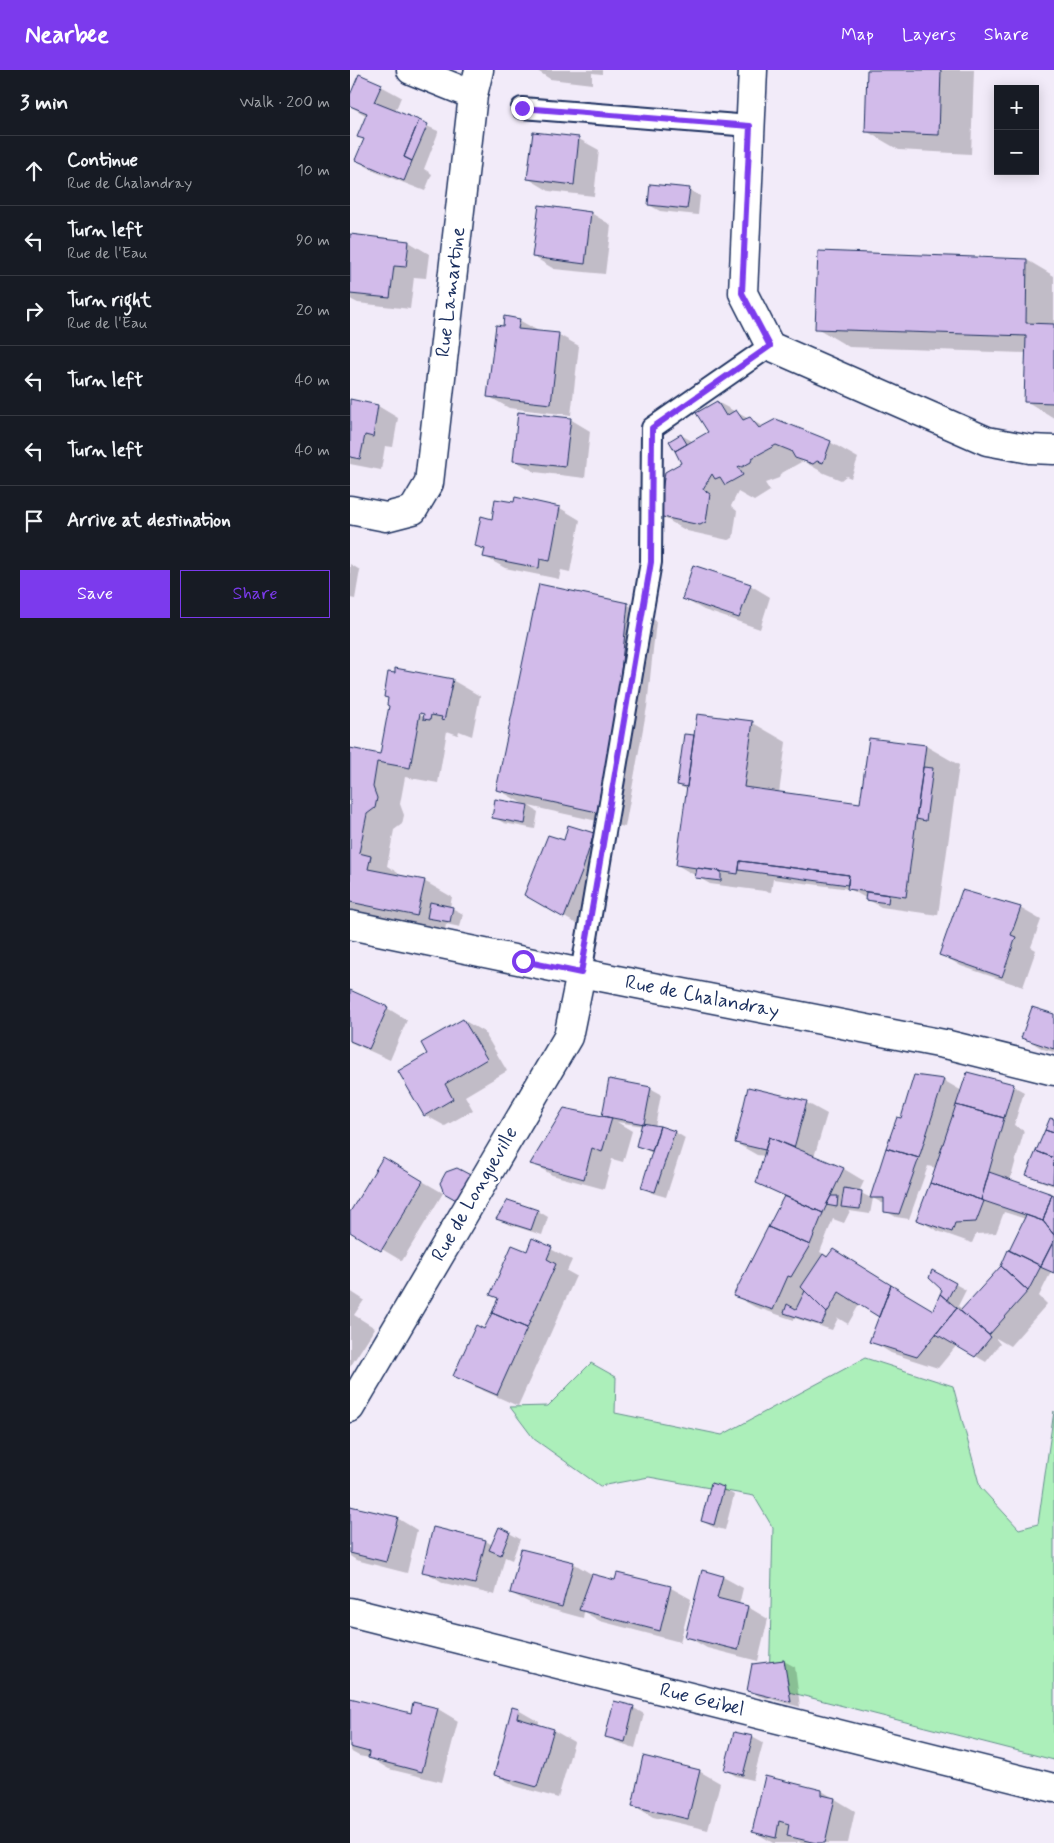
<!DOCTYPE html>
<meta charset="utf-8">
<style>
:root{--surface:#171b24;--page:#20242c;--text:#f1f3f6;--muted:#9ea1a6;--line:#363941;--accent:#7c3aed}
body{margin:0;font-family:Mynerve,sans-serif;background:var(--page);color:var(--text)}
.controls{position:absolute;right:15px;top:15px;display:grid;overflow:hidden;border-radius:0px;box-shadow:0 2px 12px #0003}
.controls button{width:45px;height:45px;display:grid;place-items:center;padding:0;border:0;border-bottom:1px solid var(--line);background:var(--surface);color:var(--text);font:25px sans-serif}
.stop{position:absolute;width:15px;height:15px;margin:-11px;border:4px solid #7c3aed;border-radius:50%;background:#fff}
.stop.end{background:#7c3aed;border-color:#fff;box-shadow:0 1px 5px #0008}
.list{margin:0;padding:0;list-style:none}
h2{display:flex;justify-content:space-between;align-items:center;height:65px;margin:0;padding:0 20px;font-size:21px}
h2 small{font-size:16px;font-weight:400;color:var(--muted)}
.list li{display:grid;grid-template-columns:32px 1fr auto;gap:15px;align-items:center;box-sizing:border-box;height:70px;padding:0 20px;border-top:1px solid var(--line)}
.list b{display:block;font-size:19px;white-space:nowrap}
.list p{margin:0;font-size:16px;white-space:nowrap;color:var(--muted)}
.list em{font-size:16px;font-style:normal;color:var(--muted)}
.actions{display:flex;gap:10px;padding:15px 20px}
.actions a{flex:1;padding:11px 0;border:1px solid var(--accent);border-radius:0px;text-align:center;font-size:18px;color:var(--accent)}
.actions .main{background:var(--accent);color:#fff}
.icon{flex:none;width:28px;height:28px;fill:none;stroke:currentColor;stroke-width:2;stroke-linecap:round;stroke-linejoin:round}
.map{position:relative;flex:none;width:704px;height:1773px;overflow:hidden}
header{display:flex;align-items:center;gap:30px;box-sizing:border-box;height:70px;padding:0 25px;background:var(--accent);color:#fff}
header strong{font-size:24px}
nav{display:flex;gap:28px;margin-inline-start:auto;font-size:18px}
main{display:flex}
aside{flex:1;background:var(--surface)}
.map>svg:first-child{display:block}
</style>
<header>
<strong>Nearbee</strong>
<nav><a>Map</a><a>Layers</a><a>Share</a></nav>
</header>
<main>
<aside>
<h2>3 min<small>Walk · 200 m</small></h2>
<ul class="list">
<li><svg class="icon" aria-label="ahead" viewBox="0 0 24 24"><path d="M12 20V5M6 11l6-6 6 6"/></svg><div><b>Continue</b><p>Rue de Chalandray</p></div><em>10 m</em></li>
<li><svg class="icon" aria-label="left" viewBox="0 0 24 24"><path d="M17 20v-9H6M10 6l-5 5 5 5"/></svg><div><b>Turn left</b><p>Rue de l'Eau</p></div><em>90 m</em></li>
<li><svg class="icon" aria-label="right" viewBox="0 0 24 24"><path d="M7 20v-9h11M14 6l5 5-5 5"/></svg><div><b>Turn right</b><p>Rue de l'Eau</p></div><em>20 m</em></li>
<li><svg class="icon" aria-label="left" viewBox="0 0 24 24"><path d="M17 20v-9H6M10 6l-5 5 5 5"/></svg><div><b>Turn left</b></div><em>40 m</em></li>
<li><svg class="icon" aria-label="left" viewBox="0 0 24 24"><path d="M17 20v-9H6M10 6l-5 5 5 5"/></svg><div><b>Turn left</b></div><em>40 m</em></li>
<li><svg class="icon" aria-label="arrive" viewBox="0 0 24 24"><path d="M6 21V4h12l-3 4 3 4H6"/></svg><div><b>Arrive at destination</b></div></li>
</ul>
<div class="actions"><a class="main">Save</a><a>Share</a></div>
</aside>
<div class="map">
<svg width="704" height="1773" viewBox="0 0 704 1773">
<rect width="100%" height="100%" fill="#f2ebf9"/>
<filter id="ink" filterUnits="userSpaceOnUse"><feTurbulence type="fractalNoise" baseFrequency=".02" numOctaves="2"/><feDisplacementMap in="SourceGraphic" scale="10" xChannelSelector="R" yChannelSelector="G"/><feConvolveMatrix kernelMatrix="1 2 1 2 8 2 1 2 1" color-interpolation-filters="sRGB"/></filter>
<g filter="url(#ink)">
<!-- green -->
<path fill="#acefba" stroke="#648f8c" d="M515 1288 603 1316 630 1417 669 1459 688 1454 704 1341V1690L419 1617 423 1458 404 1426 299 1407 250 1416 184 1369 160 1337 198 1336 241 1293 266 1307 265 1343 372 1365Z"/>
<!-- shadow -->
<path fill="#0003" fill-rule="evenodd" d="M186 0H252V4L242 3V14L200 9Z
M518 0H624L621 84 549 80 516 61Z
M31 16 51 27 45 42 88 61V63L74 99 82 104 75 121 26 102 6 90 15 70 8 66 17 46 0 36V28Z
M229 69 249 80 244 126 199 121 179 109Z
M340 120 350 126 348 145 310 141 299 135Z
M241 143 261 155 255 204 204 199 184 187Z
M0 165 59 172 79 184 76 208 64 207 60 239 8 233 0 229Z
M677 190 704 206V348L676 331 677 283 499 277 467 258Z
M169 250 190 262 209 265 229 276 221 345 159 338 138 326 154 257Z
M0 331 28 336 48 348 43 377 35 376 31 400 0 394Z
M367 332 414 357 480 372 508 388 501 408 496 406 491 410 474 403 453 391 430 404 429 408 415 413 420 421 404 431 388 422 381 436 387 441 383 468 378 470 337 461 309 445 332 394 321 371 331 365 342 371 360 362Z
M220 349 240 361 235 408 185 402 164 390Z
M210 438 230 450 220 502 211 500 209 509 155 498 135 487 136 481 126 476Z
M0 494 10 500 5 529 0 528Z
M400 515 420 527 410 559 354 540 334 529Z
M190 516 278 535 306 551 297 637 275 757 179 736 188 742 185 759 154 753 143 747 175 735 147 719Z
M102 610 130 626 122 666 109 661 108 665 97 661 88 713 55 707 50 734 54 745 52 754 44 760 37 796 48 803V806L74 811 102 827 100 837 113 844 110 857 96 854 95 861 0 841V679L31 686 40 636 39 629 35 626ZM65 639 75 645V648L64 641Z
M348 645 403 653 436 672 429 723 511 734 576 676 609 695 588 845 531 837 500 819 423 809 421 822 360 814 327 795 338 720 328 715 335 665 345 666Z
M219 757 244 764 264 776 252 814 234 858 175 825 215 771Z
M670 838 691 850 681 877 686 880 673 917 611 896 591 884Z
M0 921 37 938 57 950 40 990 0 972Z
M704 945V982L693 979 673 967Z
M113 950 134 962 157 1001 115 1026 123 1040 95 1056 75 1045 79 984Z
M593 1010 612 1021 663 1016 674 1022 664 1055 674 1061 660 1111 704 1126V1203L701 1202 689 1226 697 1234 660 1276 646 1268V1269L650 1274 636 1292 607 1275 588 1298 541 1283 521 1271 531 1247 510 1233 498 1254 488 1248 482 1260 445 1248 444 1250 405 1237 385 1226 435 1127 407 1112 415 1086 407 1085 386 1073 399 1019 457 1033 477 1044 464 1087 494 1099 514 1111 509 1122 521 1128 552 1050ZM578 1096 586 1098 568 1150 588 1161 622 1173 626 1164 646 1163 654 1142 676 1149 652 1198 613 1240 608 1236 616 1220 583 1202 593 1220 584 1241 470 1182 483 1149 494 1153 500 1141 520 1144 523 1128 532 1133H536V1141L546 1147 559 1149Z
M300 1018 311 1024 305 1057 325 1062 335 1068 316 1127 302 1123 292 1117 303 1083 287 1076 293 1056 267 1052 282 1061 273 1092 262 1089 254 1119 202 1105 182 1093 258 1048 253 1045Z
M704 1050V1116L688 1110 678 1104Z
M34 1089 93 1123 52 1191 0 1160V1144Z
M158 1132 188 1141 198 1147 192 1165 158 1154 148 1148Z
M183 1170 222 1190 217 1201 226 1206 168 1336 125 1317 105 1306 135 1261 149 1229 141 1224 177 1182Z
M0 1221 14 1230 4 1245 25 1258 0 1297Z
M374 1419 384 1425 375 1460 363 1457 352 1451Z
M0 1437 47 1448 67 1460 57 1503 6 1490 0 1486Z
M84 1458 136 1471 142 1475 150 1458 170 1469 162 1490 155 1487 145 1525 94 1513 74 1501Z
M223 1493 243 1505 266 1512 268 1504 321 1518 341 1529 330 1572 250 1551 234 1542 233 1548 182 1534 161 1523Z
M373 1507 393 1518 389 1535 398 1537 418 1549 408 1591 357 1578 336 1566Z
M434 1591 445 1597 450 1637 409 1626 399 1620Z
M0 1629 62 1645 88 1639 108 1651 92 1712 39 1699 20 1688 9 1686 0 1681Z
M265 1633 284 1638 294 1644 285 1678 267 1672 256 1666Z
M168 1640 189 1652 188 1656 203 1660 224 1672 208 1728 165 1716 145 1704Z
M402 1667 413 1673 403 1710 386 1706 376 1700Z
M349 1701 370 1713 358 1760 303 1747 283 1735Z
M472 1721 505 1741 498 1773H451L448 1771 447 1773H423L403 1761Z"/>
<!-- building -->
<path fill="#d2bbea" stroke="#1b2f5e" d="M517 0H591L589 65 515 62Z
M9 4 32 14 24 32 69 50 54 87 62 91 54 111 5 90 14 69 7 67 17 43 0 36V25Z
M69 50 78 54 62 91 54 87Z
M183 62 229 67 224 115 177 109Z
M300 114 340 118 337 139 298 135Z
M189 135 241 142 235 194 182 187Z
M0 164 59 171 56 197 44 196 40 228 0 224Z
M468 181 677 189 676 253 704 254V333L674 332 676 266 465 259Z
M154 246 170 249 168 259 209 263 201 334 137 327 146 255 153 256Z
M0 329 28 335 23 367 15 365 10 389 0 387Z
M367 331 376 346 386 340 393 350 400 347 409 358 426 349 481 371 473 393 467 391 463 394 445 388 441 381 426 375 402 388 401 392 392 397 389 396 388 397 393 405 375 415 370 407 365 409 362 404 353 419 360 424 356 452 350 455 308 446 315 402 331 393 325 381 358 362 346 343Z
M168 342 221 348 215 397 163 391Z
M331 364 337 374 325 381 319 371Z
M165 427 210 437 200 491 190 489 189 498 133 487 135 479 125 476 131 446 142 449 145 429 164 432Z
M343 495 401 514 389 548 332 529Z
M189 514 278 533 269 621 247 742 146 720Z
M45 598 103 609 94 651 91 650 92 647 81 645 80 650 73 649 74 644 70 643 60 698 27 692 23 717 27 728 25 738 17 744 9 783 21 786 18 799 75 810 67 846 0 832V678L30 684 39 636 37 635 38 628 34 627 38 602 45 603Z
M347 644 403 651 394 717 510 733 519 668 576 675 556 827 497 819 499 805 390 791 388 804 326 795Z
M334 664 344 665 337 717 327 715Z
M573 697 583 698 576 751 566 749Z
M145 729 178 735 175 754 142 748Z
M218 755 244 763 232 802 214 848 174 825 198 765 214 770Z
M390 791 499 805 498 815 389 800Z
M347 798 371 801V811L345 808Z
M612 820 671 837 661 865 666 867 652 907 589 885Z
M516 822 539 825 538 833 515 830Z
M80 832 103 837 100 852 77 848Z
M0 920 38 937 19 979 0 971Z
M682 937 704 944V979L671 968Z
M113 949 137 989 95 1014 103 1029 74 1046 48 1001 77 984 71 973Z
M617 1002 664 1014 654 1048 606 1035Z
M564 1005 594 1009 569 1088 536 1078 547 1047 551 1048Z
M259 1009 301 1017 294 1054 252 1046Z
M398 1017 457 1031 444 1078 419 1067 415 1080 385 1073Z
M606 1035 654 1048 631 1130 580 1113Z
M214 1038 262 1048 252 1082 242 1078 234 1109 180 1094Z
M700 1048 704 1049V1063L695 1060Z
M292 1053 310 1056 302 1081 286 1076Z
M310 1056 325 1061 305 1122 291 1118Z
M695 1060 704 1063V1088L686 1081Z
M419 1067 494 1098 473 1143 406 1113Z
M536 1078 569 1088 549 1144 534 1142V1128H520Z
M686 1081 704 1088 703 1114 676 1105Z
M33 1087 73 1111 31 1181 0 1162V1142Z
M107 1098 128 1109 115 1135 94 1123 90 1113 96 1102Z
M639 1102 702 1124 693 1151 631 1130Z
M580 1113 634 1131 626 1152 605 1153 602 1162 566 1150Z
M494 1118 512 1121 510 1139 491 1137Z
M702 1124 704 1125V1165L693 1151Z
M434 1126 473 1143 460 1175 418 1157Z
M481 1126H488L487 1137 476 1135Z
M158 1130 188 1140 181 1160 146 1149Z
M676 1145 693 1151 704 1165V1170L691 1196 659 1180Z
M418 1157 460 1175 441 1207 438 1206 423 1240 383 1226Z
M182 1168 202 1177 197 1189 206 1194 177 1258 142 1243 148 1228 140 1225 162 1175 177 1181Z
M704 1170V1203L690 1197Z
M483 1179 541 1215 529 1247 489 1222 477 1243 451 1217 473 1184 477 1187Z
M658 1180 691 1196 678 1221 651 1196Z
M651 1196 678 1221 639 1265 610 1241Z
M582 1200 606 1213 597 1230 590 1224 592 1220 579 1208Z
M541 1215 583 1240 590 1224 607 1238 567 1287 519 1272Z
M455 1221 477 1243 471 1255 434 1243 437 1234 446 1239Z
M607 1238 641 1267 625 1287 586 1264Z
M142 1243 177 1258 147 1325 103 1306 126 1255 134 1259Z
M361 1413 374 1417 364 1455 351 1451Z
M0 1436 48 1447 36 1492 0 1483Z
M83 1457 136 1470 125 1514 72 1502Z
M149 1457 160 1462 151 1485 139 1480Z
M171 1479 224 1492 212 1537 160 1523Z
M352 1500 373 1506 367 1528 398 1536 388 1580 335 1567Z
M267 1503 321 1516 310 1561 229 1540 242 1504 265 1510Z
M434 1590 441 1632 397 1621 402 1594Z
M0 1628 61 1643 63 1632 88 1638 72 1702 18 1688 19 1682 0 1677Z
M264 1631 284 1636 275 1672 255 1667Z
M162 1637 169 1639 167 1648 204 1659 187 1717 144 1705Z
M384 1662 403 1666 393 1705 374 1700Z
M293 1686 350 1700 338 1749 282 1736Z
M415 1706 472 1720V1725L485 1728 475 1773H466L437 1766 439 1754 429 1751 426 1768 402 1762Z"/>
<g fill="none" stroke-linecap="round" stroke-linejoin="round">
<!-- lane casing -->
<g stroke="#1b2f5e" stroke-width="24">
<path id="lane" d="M172 38 400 56
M231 903 301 492 302 358 420 276"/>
</g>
<!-- street casing -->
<g stroke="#1b2f5e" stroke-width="31">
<path id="street" d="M61 0 123 25
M403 0 393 223 420 276 637 371 680 379 704 380
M0 440 36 447 63 440 79 413 123 25 129 0
M0 855 231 903 599 975 704 1001
M0 1338 218 967 231 903
M0 1542 704 1718"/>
</g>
<!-- lane -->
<use href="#lane" stroke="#fff" stroke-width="20"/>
<!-- street -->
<use href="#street" stroke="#fff" stroke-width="28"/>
</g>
</g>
<g fill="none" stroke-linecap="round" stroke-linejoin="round" filter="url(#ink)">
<!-- route -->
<path stroke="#7c3aed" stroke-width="6" d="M172 38 400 56 392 223 420 276 302 358 301 492 231 903 173 891"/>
</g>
<g text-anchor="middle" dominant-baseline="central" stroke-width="5" stroke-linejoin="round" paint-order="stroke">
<!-- street labels -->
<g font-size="20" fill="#1b2f5e" stroke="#fff">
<text transform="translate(101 222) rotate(-83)">Rue Lamartine</text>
<text transform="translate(352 927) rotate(11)">Rue de Chalandray</text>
<text transform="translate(125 1124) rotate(-60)">Rue de Longueville</text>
<text transform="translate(352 1630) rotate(14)">Rue Geibel</text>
</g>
</g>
</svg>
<div class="controls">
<button>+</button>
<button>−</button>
</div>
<div class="stop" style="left:173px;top:891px"></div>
<div class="stop end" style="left:172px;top:38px"></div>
</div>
</main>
